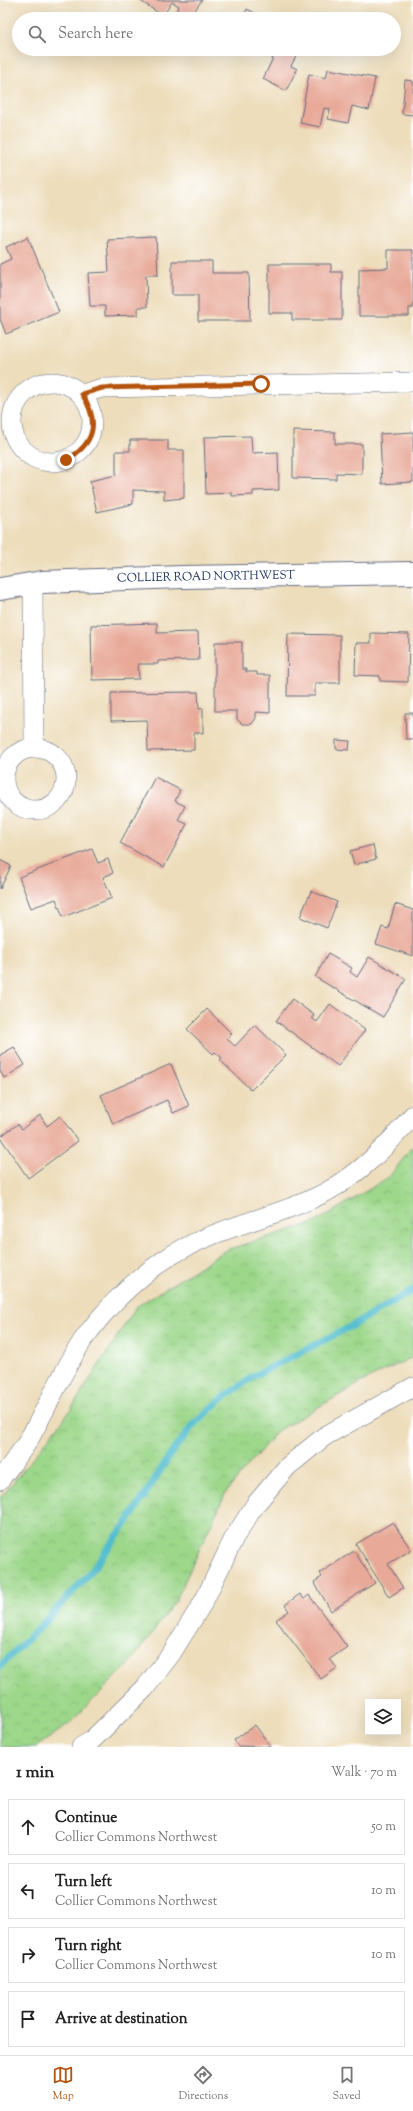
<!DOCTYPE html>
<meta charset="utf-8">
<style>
:root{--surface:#fff;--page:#f2f2f2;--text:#222;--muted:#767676;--line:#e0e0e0;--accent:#b45309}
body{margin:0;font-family:"Sorts Mill Goudy",serif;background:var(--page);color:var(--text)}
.controls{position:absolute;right:12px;bottom:12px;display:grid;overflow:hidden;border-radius:0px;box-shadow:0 4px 16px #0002}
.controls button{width:36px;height:36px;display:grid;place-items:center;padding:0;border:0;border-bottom:1px solid var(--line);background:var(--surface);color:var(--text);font:20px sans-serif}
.stop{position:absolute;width:12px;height:12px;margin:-9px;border:3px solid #b45309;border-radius:50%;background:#fff}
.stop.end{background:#b45309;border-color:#fff;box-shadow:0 1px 4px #0008}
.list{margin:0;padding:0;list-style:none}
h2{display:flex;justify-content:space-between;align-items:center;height:52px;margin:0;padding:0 16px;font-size:17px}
h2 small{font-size:13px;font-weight:400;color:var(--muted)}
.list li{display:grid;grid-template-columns:26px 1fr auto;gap:12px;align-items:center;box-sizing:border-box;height:56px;margin:0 8px 8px;padding:0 8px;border:1px solid var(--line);border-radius:0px}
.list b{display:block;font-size:15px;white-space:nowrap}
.list p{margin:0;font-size:13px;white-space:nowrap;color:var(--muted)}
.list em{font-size:13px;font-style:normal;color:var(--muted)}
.icon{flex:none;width:22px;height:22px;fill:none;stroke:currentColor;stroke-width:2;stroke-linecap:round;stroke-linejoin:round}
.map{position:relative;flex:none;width:413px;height:1747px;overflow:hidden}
.search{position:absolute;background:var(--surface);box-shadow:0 4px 16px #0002;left:12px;right:12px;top:12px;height:44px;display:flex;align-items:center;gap:10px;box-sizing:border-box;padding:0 14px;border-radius:22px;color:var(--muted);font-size:15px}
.sheet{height:308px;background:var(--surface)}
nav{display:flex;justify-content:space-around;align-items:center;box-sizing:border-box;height:56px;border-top:1px solid var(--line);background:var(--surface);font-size:11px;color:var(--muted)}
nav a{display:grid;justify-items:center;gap:2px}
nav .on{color:var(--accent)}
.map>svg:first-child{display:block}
</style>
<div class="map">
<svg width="413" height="1747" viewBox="0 0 413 1747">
<defs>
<pattern id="park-crowns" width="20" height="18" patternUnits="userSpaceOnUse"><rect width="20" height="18" fill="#9cd78a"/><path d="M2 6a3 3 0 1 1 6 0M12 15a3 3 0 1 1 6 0" fill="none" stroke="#86b97a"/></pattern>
</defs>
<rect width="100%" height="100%" fill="#fff"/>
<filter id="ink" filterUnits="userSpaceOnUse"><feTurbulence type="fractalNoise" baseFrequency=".025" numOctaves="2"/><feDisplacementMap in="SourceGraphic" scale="8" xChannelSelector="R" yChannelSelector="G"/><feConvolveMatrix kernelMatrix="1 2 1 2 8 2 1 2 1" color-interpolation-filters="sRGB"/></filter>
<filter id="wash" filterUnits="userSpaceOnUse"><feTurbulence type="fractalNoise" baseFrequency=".012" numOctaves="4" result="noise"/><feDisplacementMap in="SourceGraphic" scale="16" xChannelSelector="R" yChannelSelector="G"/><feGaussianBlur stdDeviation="0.9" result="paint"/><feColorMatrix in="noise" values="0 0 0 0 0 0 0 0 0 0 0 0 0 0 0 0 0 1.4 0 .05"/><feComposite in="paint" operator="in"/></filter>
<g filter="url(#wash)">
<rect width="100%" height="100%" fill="#edddbb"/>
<!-- park -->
<path fill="url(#park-crowns)" stroke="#5c8374" d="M413 1146V1357L367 1379 277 1431 226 1492 176 1600 131 1662 69 1724 36 1747H0V1499L68 1414 136 1307 226 1250 316 1222 389 1177Z"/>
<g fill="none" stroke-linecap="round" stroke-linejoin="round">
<!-- stream -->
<path stroke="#53bdcf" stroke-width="7" d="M0 1666 40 1627 90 1573 133 1514 172 1452 195 1423 222 1399 252 1377 350 1327 413 1290"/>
</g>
<g id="blocks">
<!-- building -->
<path fill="#e8a998" d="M139 0H202L189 19H171L179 6 172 2 163 16Z
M247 9 267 19H242Z
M255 49H300L291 66 297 69 286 91 263 79 273 58 266 54 265 57 254 51Z
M328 69 375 78 369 110 352 106 348 123 328 119 330 109 324 108 320 127 300 123 309 74 326 78Z
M405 80 413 81V115L402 114Z
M28 237 59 312 6 334 0 319V264L11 259 6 247Z
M156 237 158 275H146L147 307H138V315L105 316V306H90L88 273 109 272 107 239Z
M388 250H413V308H409V316H359V269L388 268Z
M172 261H212V273H249L250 321H198V295H172Z
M269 264H331V272H342V320H292V313H269Z
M293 431 335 432V444H362V474L336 473V479L293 478Z
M413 432V482L382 484 380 434Z
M251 436 252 453 278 452 279 490 253 491V495L232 496V493L206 494 204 437Z
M130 440H168V450H184V498L164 500V491L133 490V504L97 512 90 481 116 475V451H130Z
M157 623V633L198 632 199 660 158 661V664H138L139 679 92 680 91 625Z
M371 633 409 634 408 682 380 681V676L355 675 356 643H371Z
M288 634 340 635V683H315V696H287Z
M215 642H242V669H246V672H257V675H270V713L256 712V718L252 724H242L237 719V711H215Z
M198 692 199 709 203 708V733H194V750L148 751 147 720 111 721V693Z
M405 713H413V739H406Z
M336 740 350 741 349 750 336 749Z
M155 777 180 790 175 801 185 806 178 820 187 824 164 867 120 843Z
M373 845 376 859 354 865 350 851Z
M92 849 98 863 108 859 113 873 103 877 112 898 63 917 56 899 31 908 19 877Z
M0 860 11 866 0 889Z
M311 891 337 902 327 928 300 917Z
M395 904 413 910V956L376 944 382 927 388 929Z
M328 954 352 968 350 972 357 977 369 957 406 979 383 1017 315 977Z
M292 999 314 1015 312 1018 317 1022 330 1004 365 1030 338 1066 276 1021Z
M207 1009 232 1034 227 1039 235 1046 255 1025 286 1055 251 1090 220 1060 222 1058 215 1052 213 1054 187 1029Z
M14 1047 25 1065 4 1078 0 1071V1055Z
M171 1064 189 1106 173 1113 167 1100 113 1124 101 1095Z
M40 1115 47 1126 60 1116 78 1141 28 1178 0 1137 18 1124 22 1129Z
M393 1522 411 1550 388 1564 403 1588 389 1597 356 1544Z
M354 1551 375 1583 331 1611 314 1582 322 1577 320 1573Z
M300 1594 304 1599 309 1595 347 1647 330 1659 337 1668 321 1679 276 1620 289 1611 285 1605Z
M255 1725 271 1747 238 1746 234 1740Z"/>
</g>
</g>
<g filter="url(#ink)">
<use href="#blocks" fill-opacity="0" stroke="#646c7f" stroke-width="1"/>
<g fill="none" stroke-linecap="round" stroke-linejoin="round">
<!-- street casing -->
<g stroke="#646c7f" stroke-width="20">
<path id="street" d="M12 422a40 40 0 1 1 80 0a40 40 0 1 1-80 0Z
M82 394 102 388 413 382
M33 583 34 747
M4 779a31 31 0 1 1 62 0a31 31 0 1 1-62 0Z
M0 1480C9 1467 20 1454 28 1441 47 1408 62 1372 83 1340 105 1309 133 1281 164 1260 214 1226 276 1219 328 1191 362 1172 388 1145 413 1115
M81 1747 91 1741 145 1688 171 1654 204 1601 234 1538 255 1505 287 1467 325 1436 413 1387"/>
</g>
<!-- secondary casing -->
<g stroke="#646c7f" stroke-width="24">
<path id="secondary" d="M0 589 42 582 182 577 413 573"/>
</g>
<!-- street -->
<use href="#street" stroke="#fff" stroke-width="19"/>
<!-- secondary -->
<use href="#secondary" stroke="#fff" stroke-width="22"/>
</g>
</g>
<g fill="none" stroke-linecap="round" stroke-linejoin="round" filter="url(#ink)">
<!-- route -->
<path stroke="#b45309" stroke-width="5" d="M66 460C95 444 100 422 82 394L102 388 261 384"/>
</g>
<g text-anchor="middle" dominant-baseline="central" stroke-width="4" stroke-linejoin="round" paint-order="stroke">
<!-- street labels -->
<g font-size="12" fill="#1b2f5e" stroke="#fff">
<text transform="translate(206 577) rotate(-1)">COLLIER ROAD NORTHWEST</text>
</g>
</g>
</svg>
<div class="controls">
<button><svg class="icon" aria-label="layers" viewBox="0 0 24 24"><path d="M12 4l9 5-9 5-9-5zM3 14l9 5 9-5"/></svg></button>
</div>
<div class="stop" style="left:261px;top:384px"></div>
<div class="stop end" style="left:66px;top:460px"></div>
<div class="search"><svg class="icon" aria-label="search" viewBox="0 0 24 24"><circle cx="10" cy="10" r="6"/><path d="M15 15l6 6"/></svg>Search here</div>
</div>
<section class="sheet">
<h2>1 min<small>Walk · 70 m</small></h2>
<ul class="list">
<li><svg class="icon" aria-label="ahead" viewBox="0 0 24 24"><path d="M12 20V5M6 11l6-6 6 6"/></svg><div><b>Continue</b><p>Collier Commons Northwest</p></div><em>50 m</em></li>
<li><svg class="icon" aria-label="left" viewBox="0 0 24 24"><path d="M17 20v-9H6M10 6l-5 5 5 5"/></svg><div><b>Turn left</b><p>Collier Commons Northwest</p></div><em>10 m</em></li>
<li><svg class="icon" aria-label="right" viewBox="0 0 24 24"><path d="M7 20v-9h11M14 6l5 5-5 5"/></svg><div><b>Turn right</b><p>Collier Commons Northwest</p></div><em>10 m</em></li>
<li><svg class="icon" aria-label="arrive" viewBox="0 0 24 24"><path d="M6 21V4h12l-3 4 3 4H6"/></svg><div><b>Arrive at destination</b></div></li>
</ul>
</section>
<nav>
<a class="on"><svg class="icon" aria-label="map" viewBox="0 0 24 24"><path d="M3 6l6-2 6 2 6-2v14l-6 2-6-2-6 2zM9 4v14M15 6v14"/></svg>Map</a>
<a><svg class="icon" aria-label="directions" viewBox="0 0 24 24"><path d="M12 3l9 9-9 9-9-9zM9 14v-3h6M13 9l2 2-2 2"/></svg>Directions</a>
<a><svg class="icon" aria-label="saved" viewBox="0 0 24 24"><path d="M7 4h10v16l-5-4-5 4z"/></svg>Saved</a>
</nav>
